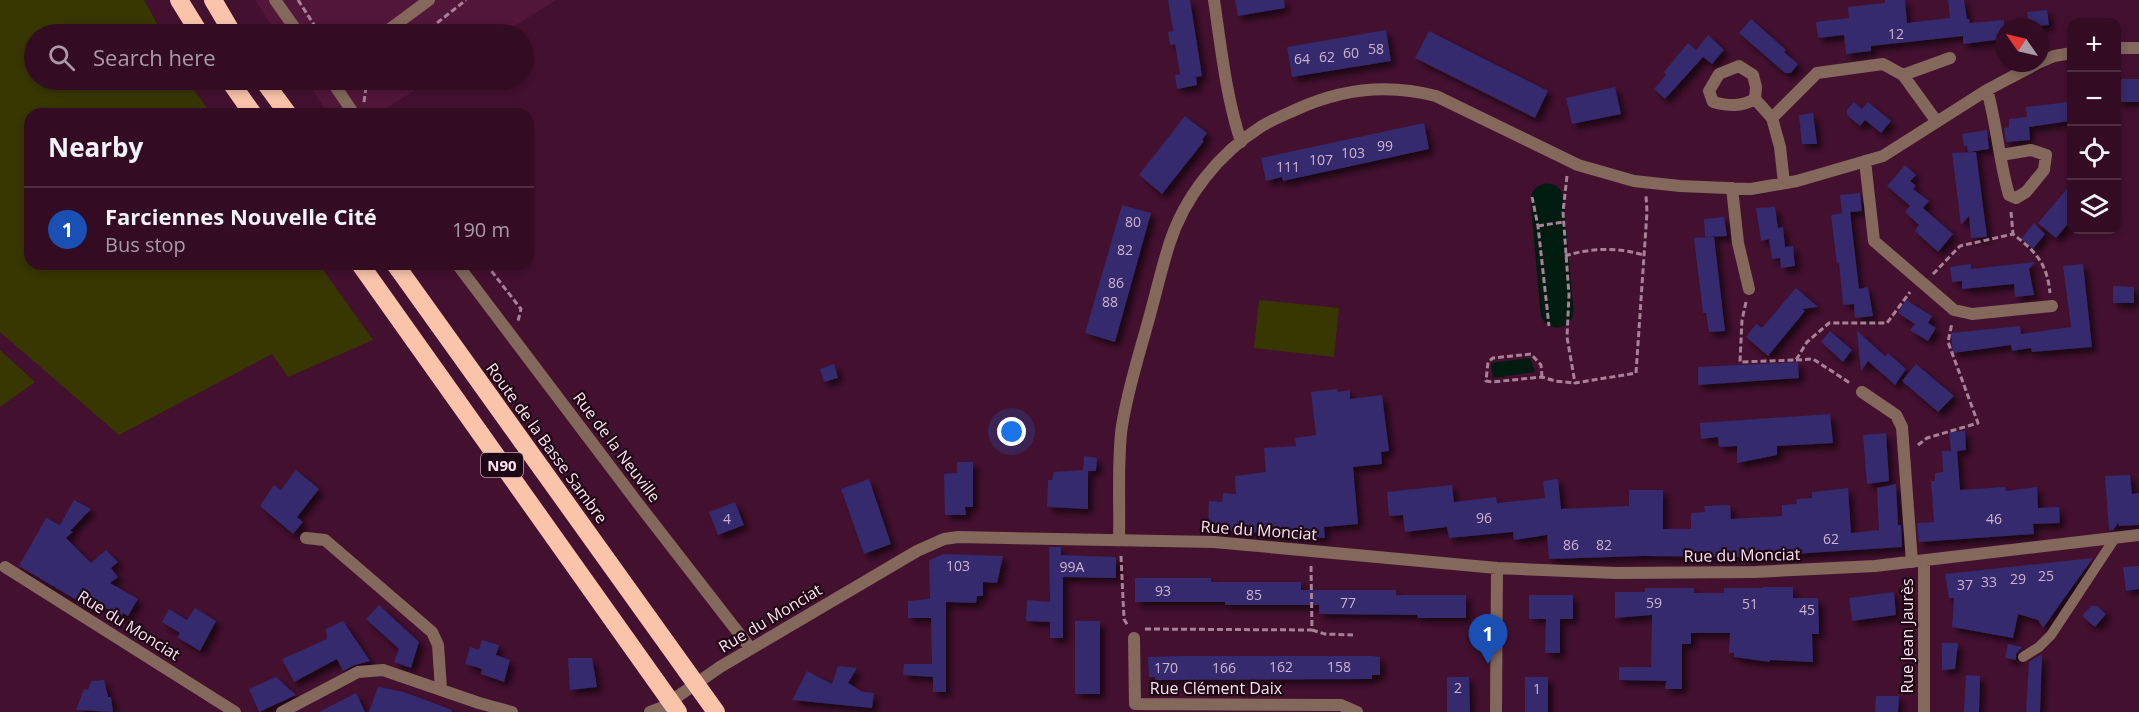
<!DOCTYPE html>
<meta charset="utf-8">
<style>
:root{--surface:#330c24;--page:#3e1a31;--text:#f1f3f6;--muted:#a99ba6;--line:#4e2c41;--accent:#2563eb}
body{margin:0;font-family:"Open Sans",sans-serif;background:var(--page);color:var(--text)}
.controls{position:absolute;right:18px;top:18px;display:grid;overflow:hidden;border-radius:12px;box-shadow:0 3px 9px #0003}
.controls button{width:54px;height:54px;display:grid;place-items:center;padding:0;border:0;border-bottom:2px solid var(--line);background:var(--surface);color:var(--text);font:30px sans-serif}
.compass{position:absolute;left:1995px;top:18px;width:54px;height:54px;border-radius:50%;background:var(--surface);box-shadow:0 3px 9px #0003;rotate:304deg}
.you{position:absolute;left:1012px;top:432px;width:21px;height:21px;margin:-15px;border:4px solid #fff;border-radius:50%;background:#1a73e8;box-shadow:0 0 0 9px #1a73e833}
.badge{display:grid;place-items:center;width:39px;height:39px;border-radius:50%;background:var(--accent);color:#fff;font-size:20px;font-weight:700}
.pin{position:absolute;translate:-50% -50px;filter:drop-shadow(0 2px 3px #0008)}
.pin::after{content:'';position:absolute;top:32px;width:21px;height:18px;background:inherit;clip-path:polygon(0 0,100% 0,50% 100%)}
.list{margin:0;padding:0;list-style:none}
h2{display:flex;justify-content:space-between;align-items:center;height:78px;margin:0;padding:0 24px;font-size:26px}
h2 small{font-size:20px;font-weight:400;color:var(--muted)}
.list li{display:grid;grid-template-columns:39px 1fr auto;gap:18px;align-items:center;box-sizing:border-box;height:84px;padding:0 24px;border-top:2px solid var(--line)}
.list b{display:block;font-size:22px;white-space:nowrap}
.list p{margin:0;font-size:20px;white-space:nowrap;color:var(--muted)}
.list em{font-size:20px;font-style:normal;color:var(--muted)}
.icon{flex:none;width:33px;height:33px;fill:none;stroke:currentColor;stroke-width:2;stroke-linecap:round;stroke-linejoin:round}
.map{position:relative;flex:none;width:2139px;height:712px;overflow:hidden}
.search{position:absolute;background:var(--surface);box-shadow:0 3px 9px #0003;left:24px;top:24px;width:510px;height:66px;display:flex;align-items:center;gap:15px;box-sizing:border-box;padding:0 21px;border-radius:33px;color:var(--muted);font-size:22px}
.panel{position:absolute;background:var(--surface);box-shadow:0 3px 9px #0003;left:24px;top:108px;width:510px;height:162px;border-radius:18px}
.map>svg:first-child{display:block}
</style>
<div class="map">
<svg width="2139" height="712" viewBox="0 0 2139 712">
<defs>
<filter id="shadow"><feDropShadow dx="5" dy="5" stdDeviation="3" flood-color="#0009"/></filter>
</defs>
<rect width="100%" height="100%" fill="#441030"/>
<!-- built -->
<path fill="#52163b" d="M255 0H556L502 34H277Z
M306 80H432L377 114H328Z"/>
<!-- green -->
<path fill="#383601" d="M0 0H144L163 34H34V80H187L211 114H30V264H319L373 340 288 377 272 354 119 435 0 332Z
M1259 300 1339 308 1334 357 1254 348Z
M0 350 35 382 0 407Z"/>
<!-- water -->
<path fill="#001b10" d="M1530 358 1535 372 1493 378 1491 363Z"/>
<g fill="none" stroke-linecap="round" stroke-linejoin="round">
<!-- river -->
<path stroke="#001b10" stroke-width="33" d="M1547 200 1557 311"/>
</g>
<!-- building -->
<path fill="#35296d" filter="url(#shadow)" d="M1168 0H1190L1202 76 1196 77 1197 85 1177 89 1175 75 1180 74 1175 44 1170 45 1168 32 1173 31Z
M1235 0H1284L1285 8 1238 16Z
M1885 0H1905L1907 23 1950 18 1948 0H1964L1967 19H1969L1970 23 2004 20V39L1963 44V36L1871 46V51L1846 54 1844 35 1818 38 1816 22 1849 18 1848 7 1885 3Z
M2047 10 2049 25 2030 27 2027 12Z
M1751 19 1786 50 1784 52 1798 64 1791 73H1785L1739 33Z
M1386 30 1391 61 1292 77 1287 47Z
M1429 31 1548 91 1535 118 1415 58Z
M1708 35 1724 50 1712 64 1703 57 1665 99 1654 89 1666 75 1664 72 1688 43 1696 50Z
M2116 79H2139V102H2118Z
M1615 87 1621 114 1572 124 1566 98Z
M1854 102 1862 109 1868 102 1891 121 1881 133 1865 120 1860 126 1847 115V110Z
M2069 102 2070 121 2029 127 2030 140 2006 142 2004 128 2009 127V119L2027 117 2026 107Z
M1813 113 1817 144H1802L1799 115Z
M1185 116 1207 133 1202 140 1204 141 1162 194 1139 175Z
M1424 123 1429 149 1283 181 1282 177 1266 181 1261 158Z
M1987 130 1989 149 1968 152 1967 146H1964L1962 134Z
M1976 152 1987 237 1971 238 1969 216 1961 225 1952 153Z
M1905 165 1916 175 1910 181 1916 186 1913 189 1929 201 1923 208 1953 234 1938 252 1915 231 1919 225 1905 212 1910 206 1887 186Z
M2072 183V219L2056 238 2038 223Z
M1860 193 1862 211 1842 213 1840 195Z
M1122 205 1151 213 1115 342 1085 333Z
M1775 207 1778 228 1783 227 1785 247 1793 246 1795 266 1781 268 1780 258 1772 259 1769 239 1761 241 1756 208Z
M1850 212 1859 289 1868 287 1873 316 1855 318 1854 304 1843 305 1839 262 1837 264 1831 215Z
M1724 217 1727 236 1705 237 1704 219Z
M2034 223 2045 234 2033 249 2021 239Z
M1714 237 1725 331 1709 332 1706 313H1703L1694 238Z
M2035 262 2029 269 2034 295 2015 297 2014 284 1962 289V281L1952 282 1950 267 1971 264V269Z
M2083 264 2092 347 2032 352 2031 348 2012 351 2011 345 1953 353 1951 333 2020 326 2021 334 2071 327 2063 266Z
M2113 286 2134 287V303H2113Z
M1796 288 1818 307 1802 309 1805 311 1768 356 1746 337 1756 324 1762 328Z
M1906 300 1932 316 1928 323 1936 328 1928 341 1910 330 1915 324 1898 313Z
M1830 331 1852 350 1843 362 1821 342Z
M1857 331 1885 356 1888 353 1906 369 1895 385 1868 361 1861 371Z
M1798 362 1799 378 1698 385V367Z
M834 364 838 378 824 382 820 369Z
M1916 364 1954 396 1938 412 1902 381Z
M1337 389 1338 392 1350 390V399L1382 395 1389 451 1381 452 1382 464 1353 467 1358 524 1324 527 1325 538 1208 529 1209 501 1222 502 1223 493 1236 494 1235 476 1266 472 1264 448 1296 446 1295 438 1316 435 1311 392Z
M1830 414 1833 443 1777 446V455L1737 463V446L1719 447 1718 437 1701 439 1700 423Z
M1965 431 1966 450 1957 451 1960 490 2005 487 2006 491 2037 487 2038 508 2059 507 2060 523 2033 524 2034 534 1919 542 1917 523 1934 522 1931 481H1935V473L1943 472 1942 451H1951L1949 432Z
M1886 433 1889 481 1867 484 1863 435Z
M1084 456 1097 458 1096 471H1088V509L1047 507 1048 480H1052L1054 472 1083 470Z
M957 462H973V507H965L966 515H945L944 474 957 473Z
M296 470 319 489 297 517 303 522 293 534 260 506 274 485 281 490Z
M2130 475 2132 494 2139 493V525L2119 526 2118 523 2113 530H2109L2105 476Z
M869 479 891 544 864 554 841 489Z
M1558 479 1561 509 1629 506V490H1663V529H1691V513L1705 512 1704 506 1730 505 1731 519 1782 516V505L1797 504 1796 499 1812 498V492L1848 488 1851 533 1879 530 1877 488 1896 484 1898 525H1901L1902 547 1747 557 1643 556 1549 559 1547 535 1514 540 1513 532 1449 538 1447 527 1405 532 1403 515 1389 516 1387 492 1452 485 1454 502 1496 497 1497 503 1545 498 1543 481Z
M74 500 91 509 70 531 73 532 66 538 91 563 106 550 118 562 111 568 118 577 110 583 138 599 128 616 123 613 121 617 97 603 93 610 19 566 46 518 60 525Z
M735 502 744 525 718 535 709 512Z
M1049 547H1061V555L1116 557V578L1063 577V638H1050V622L1026 621 1027 600 1050 602Z
M944 554 1003 556 997 583 983 582V596H977L976 603 946 602V692H933V677L903 675 904 664H932L931 618H908V601L930 599 929 560Z
M2093 558 2043 628 2038 620 2018 614 2013 638 1952 627 1954 598H1949L1945 574Z
M2139 566V589L2126 591 2123 567Z
M1135 578H1211V582H1301V590H1396V595H1466V618H1418L1417 615 1319 614V605H1225V602H1135Z
M1763 587H1793V598H1818L1819 634H1812L1813 662 1770 660V662L1734 657V653H1729L1730 633H1691V644H1682V689H1665L1666 681 1619 680V667H1651L1652 615 1615 618V592H1645V588H1694V593H1724V588H1763Z
M1894 592 1896 615 1852 621 1849 598Z
M1529 595H1573V619H1560V653H1545L1546 619H1529Z
M379 605 419 642 411 668 394 662 399 649 366 619Z
M2091 606H2097L2106 614 2095 627 2082 616Z
M195 608 216 621 200 651 177 637 180 633 162 622 169 609 187 620Z
M343 621 370 661 355 665 343 671 337 659 294 682 282 659 327 639 326 629Z
M1075 621H1100V694H1075Z
M482 640 499 645 496 655 510 660 504 682 481 674 482 669 465 664 470 647 479 650Z
M1942 643H1958L1955 669 1942 670Z
M2008 644 2022 647 2016 654V660L2005 658Z
M2042 654 2040 712H2026L2029 662Z
M1182 656H1372L1380 657V675H1372V679L1155 680V677H1149L1148 657Z
M568 658H592L597 687 570 690Z
M838 666 857 668 848 683 863 692 874 693 872 708 792 700 807 671 832 684Z
M1966 675 1980 676 1979 712H1964Z
M276 677 296 695 259 712 249 689Z
M1447 677H1469L1470 712H1447Z
M1525 677H1548V712H1525Z
M104 680 108 697H111L113 712 76 710 84 689 88 690 91 681Z
M378 687 404 692 452 710V712H369Z
M356 693 365 712H319Z
M1876 696H1899L1898 712H1875Z"/>
<g fill="none" stroke-linecap="round" stroke-linejoin="round">
<!-- path -->
<path stroke="#a88197" stroke-width="3" stroke-dasharray="6 3" stroke-linecap="butt" d="M298 0 320 34
M423 34 466 0
M364 102 366 87 372 80
M1567 176 1563 212 1569 295 1567 337 1575 383 1636 373 1647 212 1646 196
M1532 197 1538 226 1549 326
M2011 212 2013 234C2036 252 2047 263 2050 293
M1538 226 1563 222
M1565 256C1589 248 1618 247 1643 255
M486 264 521 309 518 321
M1933 274 1960 246 2013 234
M1746 302 1742 320 1740 362 1796 360 1807 342 1829 323H1887L1910 292
M1796 360 1813 359 1850 383
M1542 377 1541 365 1531 354 1493 358 1488 362 1486 381 1492 382 1542 377 1555 381 1575 383
M1918 445 1927 438 1978 423 1948 342 1952 323
M1121 556 1124 619 1128 626
M1145 629 1312 630 1311 566
M1312 630 1325 634 1353 635"/>
<!-- lane -->
<path stroke="#83685b" stroke-width="10" d="M2023 657 2039 647 2051 635 2115 538"/>
<!-- street -->
<path stroke="#83685b" stroke-width="12" d="M275 0 299 34
M1214 0C1221 48 1226 96 1241 142
M383 34 429 0
M2116 48H2139
M2040 62 2054 56 2072 53
M331 80 354 114
M1987 90C1997 125 1999 161 2009 195L2016 198 2026 192 2044 170 2046 155 2031 150 2001 155
M1755 99C1741 107 1729 106 1713 102L1709 91 1719 74 1739 66 1753 75 1756 87 1755 99 1772 118 1780 147 1784 183
M1772 118 1817 73 1883 64 1903 75
M1937 122 1903 75 1950 58
M1865 161 1874 241 1954 310 1972 314 2052 306
M1732 188 1738 243 1749 289
M457 264 640 506 751 649
M1862 392 1896 415 1902 427 1912 562
M306 538 325 540 432 632 438 645 441 689
M1119 539C1120 504 1117 459 1122 426 1128 387 1141 349 1151 311 1157 289 1162 267 1169 245 1184 197 1219 153 1262 126 1272 120 1284 115 1295 110 1340 89 1387 83 1436 96L1578 165 1634 181 1680 186 1751 189 1797 181 1883 156 1987 90 2038 63
M5 567 235 712
M1134 638 1135 704 1341 705 1357 712
M282 712 358 672 383 670 479 703 512 712
M650 712 661 708 720 667 917 551 944 539 958 537 1214 542 1497 568 1616 573 1755 572 1875 566 2139 535
M1496 712 1497 568
M1924 712V561"/>
<!-- highway -->
<path stroke="#fac4ab" stroke-width="18" d="M179 0 200 34
M213 0 233 34
M229 80 253 114
M263 80 288 114
M360 264 678 712
M395 264 716 712"/>
</g>
<g text-anchor="middle" dominant-baseline="central" stroke-width="4.5" stroke-linejoin="round" paint-order="stroke">
<!-- number labels -->
<g font-size="14" fill="#ccb3ce">
<text x="1896" y="33">12</text>
<text x="1376" y="48">58</text>
<text x="1351" y="52">60</text>
<text x="1327" y="56">62</text>
<text x="1302" y="58">64</text>
<text x="1385" y="145">99</text>
<text x="1353" y="152">103</text>
<text x="1321" y="159">107</text>
<text x="1288" y="166">111</text>
<text x="1133" y="221">80</text>
<text x="1125" y="249">82</text>
<text x="1116" y="282">86</text>
<text x="1110" y="301">88</text>
<text x="1484" y="517">96</text>
<text x="727" y="518">4</text>
<text x="1994" y="518">46</text>
<text x="1831" y="538">62</text>
<text x="1571" y="544">86</text>
<text x="1604" y="544">82</text>
<text x="958" y="565">103</text>
<text x="1072" y="566">99A</text>
<text x="2046" y="575">25</text>
<text x="2018" y="578">29</text>
<text x="1989" y="581">33</text>
<text x="1965" y="584">37</text>
<text x="1163" y="590">93</text>
<text x="1254" y="594">85</text>
<text x="1348" y="602">77</text>
<text x="1654" y="602">59</text>
<text x="1750" y="603">51</text>
<text x="1807" y="609">45</text>
<text x="1281" y="666">162</text>
<text x="1339" y="666">158</text>
<text x="1166" y="667">170</text>
<text x="1224" y="667">166</text>
<text x="1458" y="687">2</text>
<text x="1537" y="688">1</text>
</g>
<!-- shield labels -->
<rect fill="#1e0714" stroke="#bba0ad" stroke-width="1.5" x="481" y="453" width="42" height="24" rx="4.5"/>
<g font-size="15" font-weight="bold" fill="#fee1ef">
<text x="502" y="465">N90</text>
</g>
<!-- street labels -->
<g font-size="16" fill="#fee1ef" stroke="#1e0714">
<text transform="translate(547 443) rotate(54)">Route de la Basse Sambre</text>
<text transform="translate(617 447) rotate(53)">Rue de la Neuville</text>
<text transform="translate(1259 530) rotate(4)">Rue du Monciat</text>
<text transform="translate(1742 555) rotate(-1)">Rue du Monciat</text>
<text transform="translate(770 618) rotate(-31)">Rue du Monciat</text>
<text transform="translate(129 625) rotate(32)">Rue du Monciat</text>
<text transform="translate(1907 636) rotate(-90)">Rue Jean Jaurès</text>
<text x="1216" y="688">Rue Clément Daix</text>
</g>
</g>
</svg>
<div class="controls">
<button>+</button>
<button>−</button>
<button><svg class="icon" aria-label="locate" viewBox="0 0 24 24"><circle cx="12" cy="12" r="6"/><path d="M12 2v4M12 18v4M2 12h4M18 12h4"/></svg></button>
<button><svg class="icon" aria-label="layers" viewBox="0 0 24 24"><path d="M12 4l9 5-9 5-9-5zM3 14l9 5 9-5"/></svg></button>
</div>
<svg class="compass" viewBox="-18 -18 36 36"><path d="M0-13l5 13h-10z" fill="#e53935"/><path d="M0 13l5-13h-10z" fill="#a99ba6"/></svg>
<div class="you"></div>
<div class="pin badge" style="left:1488px;top:664px;background:#1a4fb4">1</div>
<div class="search"><svg class="icon" aria-label="search" viewBox="0 0 24 24"><circle cx="10" cy="10" r="6"/><path d="M15 15l6 6"/></svg>Search here</div>
<section class="panel">
<h2>Nearby<small></small></h2>
<ul class="list">
<li><span class="badge" style="background:#1a4fb4">1</span><div><b>Farciennes Nouvelle Cité</b><p>Bus stop</p></div><em>190 m</em></li>
</ul>
</section>
</div>
